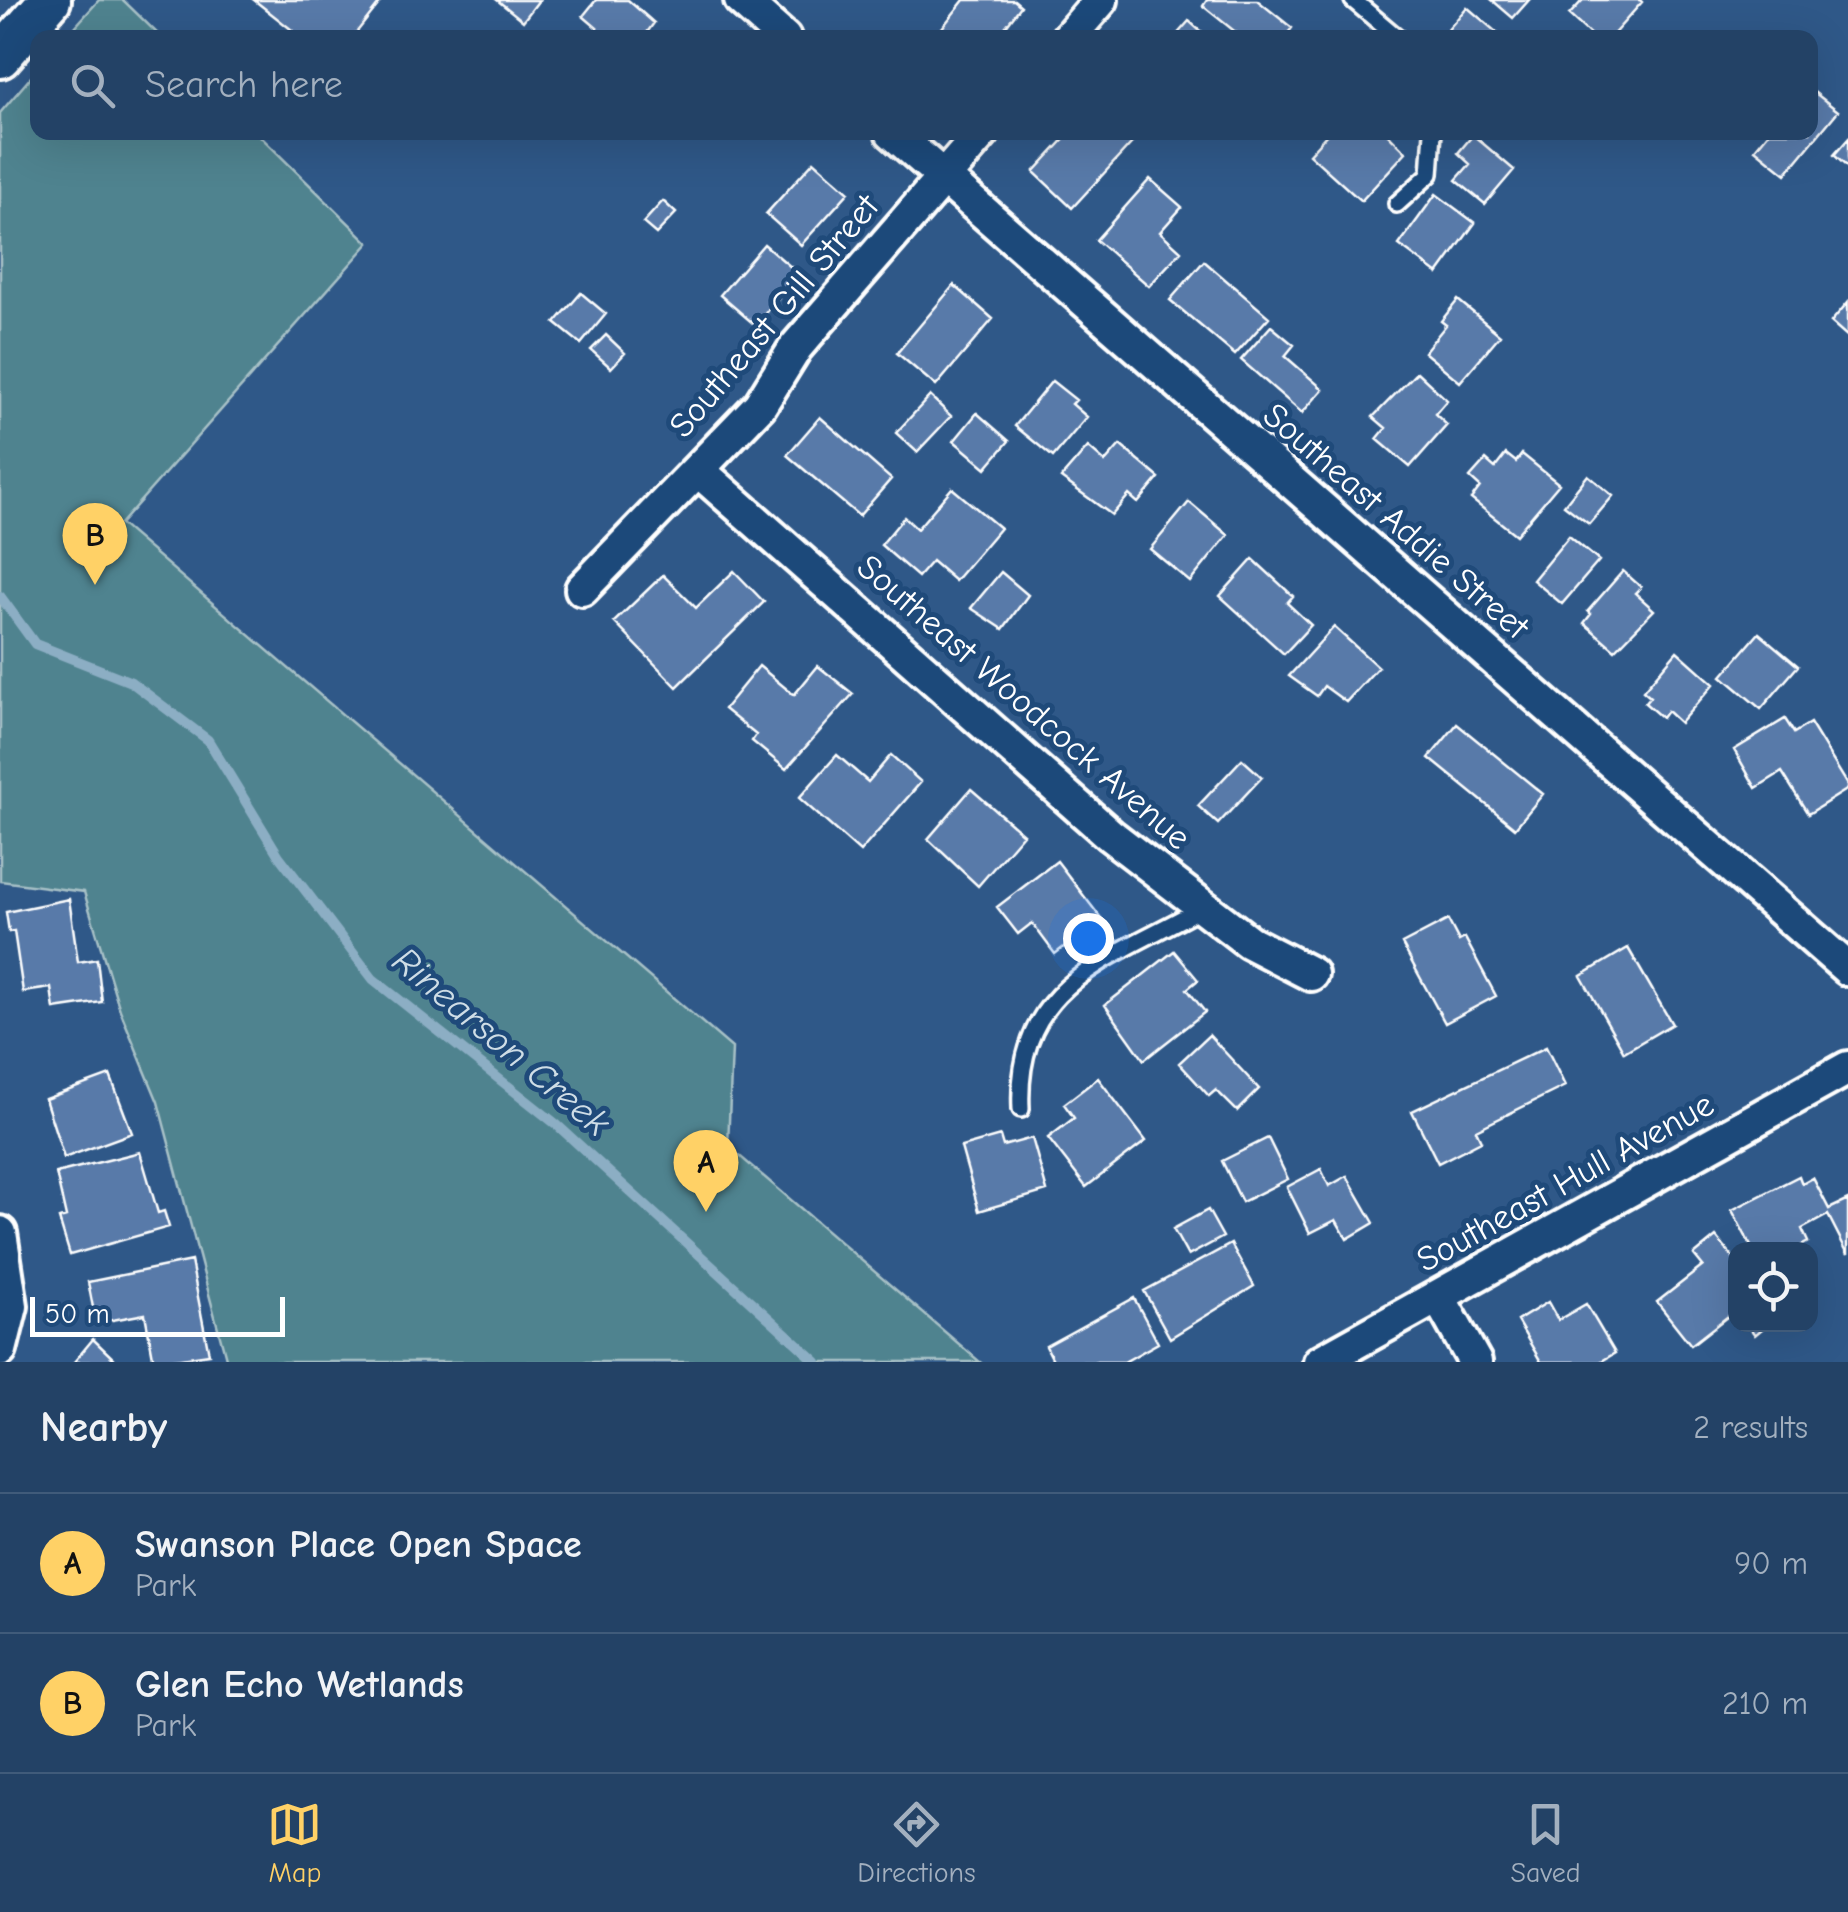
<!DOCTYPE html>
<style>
:root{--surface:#234266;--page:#2b496c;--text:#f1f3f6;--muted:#a3b0bf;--line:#405b7a;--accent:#ffd166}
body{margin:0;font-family:"Comic Neue",sans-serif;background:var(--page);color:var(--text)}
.controls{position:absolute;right:30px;bottom:30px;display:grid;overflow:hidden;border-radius:20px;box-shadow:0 10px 40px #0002}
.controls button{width:90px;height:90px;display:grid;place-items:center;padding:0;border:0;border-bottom:2px solid var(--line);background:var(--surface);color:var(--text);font:50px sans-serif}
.scale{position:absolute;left:30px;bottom:25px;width:255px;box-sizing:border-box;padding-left:10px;border:5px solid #fff;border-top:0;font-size:28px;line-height:35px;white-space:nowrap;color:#fff;-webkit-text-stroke:8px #1f4a7a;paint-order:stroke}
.you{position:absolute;left:1088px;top:938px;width:35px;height:35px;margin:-25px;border:8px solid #fff;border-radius:50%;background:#1a73e8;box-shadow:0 0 0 15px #1a73e833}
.badge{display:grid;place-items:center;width:65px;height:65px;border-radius:50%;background:var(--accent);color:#111;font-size:32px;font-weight:700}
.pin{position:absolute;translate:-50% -82px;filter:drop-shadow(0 2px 5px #0008)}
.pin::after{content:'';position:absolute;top:52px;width:35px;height:30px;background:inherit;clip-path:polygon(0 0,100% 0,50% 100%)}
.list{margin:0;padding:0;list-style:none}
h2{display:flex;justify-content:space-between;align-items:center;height:130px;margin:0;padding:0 40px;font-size:42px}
h2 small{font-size:32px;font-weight:400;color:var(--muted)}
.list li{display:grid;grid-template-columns:65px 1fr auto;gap:30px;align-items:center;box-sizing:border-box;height:140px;padding:0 40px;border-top:2px solid var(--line)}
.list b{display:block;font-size:38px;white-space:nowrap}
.list p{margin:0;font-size:32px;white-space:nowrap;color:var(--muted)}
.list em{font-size:32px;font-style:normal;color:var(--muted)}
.icon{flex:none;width:55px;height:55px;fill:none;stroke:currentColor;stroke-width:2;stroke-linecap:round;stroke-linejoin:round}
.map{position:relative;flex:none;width:1848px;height:1362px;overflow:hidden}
.search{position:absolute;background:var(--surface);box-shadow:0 10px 40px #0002;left:30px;right:30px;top:30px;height:110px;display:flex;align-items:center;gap:25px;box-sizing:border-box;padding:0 35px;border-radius:20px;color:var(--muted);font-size:38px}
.sheet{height:410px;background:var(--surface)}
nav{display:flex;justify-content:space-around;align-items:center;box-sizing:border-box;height:140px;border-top:2px solid var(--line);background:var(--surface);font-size:28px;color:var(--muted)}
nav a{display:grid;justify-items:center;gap:5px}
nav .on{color:var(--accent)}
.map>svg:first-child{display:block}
</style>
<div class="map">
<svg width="1848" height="1362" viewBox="0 0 1848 1362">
<rect width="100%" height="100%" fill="#2f5888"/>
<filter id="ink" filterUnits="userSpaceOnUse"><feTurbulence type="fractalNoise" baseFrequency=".01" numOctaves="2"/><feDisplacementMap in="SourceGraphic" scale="20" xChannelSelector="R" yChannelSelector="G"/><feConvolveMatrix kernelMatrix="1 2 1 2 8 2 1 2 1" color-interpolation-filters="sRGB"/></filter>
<g filter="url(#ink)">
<!-- green -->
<path fill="#50838f" stroke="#a8c1c7" stroke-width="2.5" d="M99 0H123L161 37H66Z
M37 70 38 132 257 133 369 243 120 524 732 1048 728 1146 980 1362H227L158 1102 120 1010 84 892 0 881V113Z"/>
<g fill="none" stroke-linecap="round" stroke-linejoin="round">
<!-- stream -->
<path stroke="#8caec4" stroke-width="10" d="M0 596 35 644 131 682 208 740 279 856 373 979 556 1124 817 1362"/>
</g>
<!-- building -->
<path fill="#587aa9" stroke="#fff" stroke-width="2.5" d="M254 0H382L352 38H285L292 30Z
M497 0H539L523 21Z
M596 0H628L654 23 643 38H589L597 28 583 16Z
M964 0H1014L1021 6 997 38H934Z
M1207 0H1257L1292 28 1284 38H1243L1203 6Z
M1492 0H1529L1513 18Z
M1583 0H1640L1642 2 1610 38H1594L1569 15Z
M1467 7 1503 38H1441Z
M1189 21 1208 38H1174Z
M1810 89 1838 111 1786 174 1755 149 1769 132H1810Z
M1071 132H1142L1072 208 1034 172Z
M1329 132H1386L1406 152 1361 201 1309 154Z
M1473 135 1514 170 1485 204 1456 180 1470 164 1458 153Z
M1848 139V168L1834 155Z
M814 161 849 192 801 245 766 214Z
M1150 179 1182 207 1160 232 1181 251 1149 286 1096 240Z
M1436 194 1475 223 1438 274 1399 245Z
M663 201 676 213 656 234 643 223Z
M764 244 799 274 755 325 720 295Z
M1204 261 1269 317 1235 355 1170 300Z
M954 285 993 319 936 386 897 353Z
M581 293 606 314 581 344 555 323Z
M1458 300 1500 335 1460 382 1424 352 1446 325 1441 321Z
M1848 302V337L1831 322Z
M1271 326 1294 345 1285 356 1323 389 1302 413 1241 360Z
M606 335 625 353 611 368 591 350Z
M1417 372 1447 400 1435 414 1447 425 1410 467 1377 439 1386 428 1373 417Z
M1052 381 1076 400 1072 404 1087 417 1053 457 1015 426Z
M930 396 951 416 917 452 896 433Z
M977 413 1009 441 986 468 954 441Z
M820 417 891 479 859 516 787 455Z
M1120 445 1159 478 1138 503 1129 495 1112 515 1061 478 1088 447 1105 462Z
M1506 454 1516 462 1522 454 1559 484 1516 535 1471 499 1480 487 1470 478 1486 460 1495 468Z
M1588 475 1613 496 1589 524 1564 505Z
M952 488 1000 528 955 581 932 561 918 577 881 545 904 517 917 529Z
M1189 502 1228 535 1190 582 1150 549Z
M1569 536 1599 561 1562 604 1533 580Z
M1253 559 1293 596 1287 603 1311 625 1284 654 1220 596Z
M734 571 764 602 677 687 614 622 663 575 696 608Z
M1623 571 1641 587 1635 593 1654 610 1615 650 1584 623 1591 614 1588 611Z
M1001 572 1028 595 1003 629 971 608Z
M1334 627 1378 667 1346 702 1324 686 1317 696 1289 676Z
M1759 633 1798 666 1761 709 1722 676Z
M1677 651 1714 684 1680 723 1667 711 1662 718 1645 703 1650 697 1643 691Z
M759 666 794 695 818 666 853 694 786 769 752 741 756 735 724 709Z
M1785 719 1794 733 1810 723 1848 785V789L1808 814 1782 772 1756 788 1734 750Z
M1457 724 1543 794 1515 828 1429 758Z
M837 755 868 782 891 755 921 782 860 852 799 798Z
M1242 759 1262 777 1218 824 1198 806Z
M971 789 1023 834 978 886 928 839Z
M1057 861 1101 918 1055 954 1032 923 1018 934 997 907Z
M69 899 78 962 97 959 102 1002 54 1009 51 988 23 992 14 931 9 932 6 912Z
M1448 920 1459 941 1465 938 1496 996 1445 1023 1402 944Z
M1628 948 1672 1024 1624 1052 1581 976Z
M1174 951 1198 980 1187 989 1205 1012 1144 1060 1105 1005Z
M1209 1035 1259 1089 1237 1111 1216 1090 1209 1096 1179 1063Z
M1546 1047 1565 1086 1476 1130 1481 1141 1438 1163 1412 1111Z
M110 1075 132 1133 64 1158 45 1099Z
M1098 1078 1146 1141 1086 1187 1048 1138 1074 1118 1064 1104Z
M1000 1136 1003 1146 1032 1138 1047 1191 979 1211 961 1147Z
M1268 1138 1288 1179 1242 1202 1222 1161Z
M140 1152 158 1213 164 1211 169 1227 70 1255 59 1219 66 1217 56 1173Z
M1321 1169 1329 1186 1347 1176 1374 1223 1347 1239 1336 1220 1310 1233 1287 1187Z
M1799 1176 1802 1184 1813 1178 1829 1209 1848 1200V1254L1828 1215 1802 1229 1808 1242 1794 1250H1753L1732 1210Z
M1208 1210 1223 1237 1188 1256 1173 1229Z
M1716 1237 1736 1261V1310L1691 1345 1657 1302 1703 1266 1694 1255Z
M1231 1244 1254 1286 1170 1338 1144 1291Z
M191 1261 209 1354 154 1362 145 1314 96 1323 88 1282Z
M1134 1298 1158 1343 1124 1362H1054L1046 1346Z
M1548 1302 1558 1320 1586 1304 1615 1353 1600 1362H1541L1517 1321Z
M1747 1324H1768L1755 1335Z
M93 1339 117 1362H74Z"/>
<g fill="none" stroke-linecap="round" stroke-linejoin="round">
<!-- service casing -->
<g stroke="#fff" stroke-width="22">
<path id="service" d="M1353 0 1398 38
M1397 204 1430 174 1433 132
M1021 1109C1015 982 1110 960 1203 907"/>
</g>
<!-- minor casing -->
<g stroke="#fff" stroke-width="40">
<path id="minor" d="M741 0 784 38
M1068 38 1101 0
M892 132 1848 969
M698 470 1110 835 1249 942 1311 974
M582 589 760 405 796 347 983 132
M0 1233 11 1306 0 1350
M1439 1298 1475 1362
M1320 1362 1848 1068"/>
</g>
<!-- tertiary casing -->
<g stroke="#fff" stroke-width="48">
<path id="tertiary" d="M0 57 50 0"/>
</g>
<!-- service -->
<use href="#service" stroke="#1f4a7a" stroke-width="15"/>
<!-- minor -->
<use href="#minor" stroke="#1f4a7a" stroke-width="32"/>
<!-- tertiary -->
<use href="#tertiary" stroke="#1f4a7a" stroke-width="40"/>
</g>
</g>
<g text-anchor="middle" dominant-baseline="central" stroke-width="10" stroke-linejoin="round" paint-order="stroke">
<!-- street labels -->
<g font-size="35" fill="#fff" stroke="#1f4a7a">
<text transform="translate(774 316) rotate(-50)">Southeast Gill Street</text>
<text transform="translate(1396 521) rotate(41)">Southeast Addie Street</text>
<text transform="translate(1024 702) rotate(41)">Southeast Woodcock Avenue</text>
<text transform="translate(1565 1182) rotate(-29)">Southeast Hull Avenue</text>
</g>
<!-- water labels -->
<g font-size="38" font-style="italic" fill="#cfdde6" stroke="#1f4a7a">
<text transform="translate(501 1042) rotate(40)">Rinearson Creek</text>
</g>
</g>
</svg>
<div class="controls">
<button><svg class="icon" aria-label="locate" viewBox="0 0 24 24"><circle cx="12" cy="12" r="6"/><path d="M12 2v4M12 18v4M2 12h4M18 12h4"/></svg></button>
</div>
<div class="scale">50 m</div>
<div class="you"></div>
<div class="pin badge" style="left:706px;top:1212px">A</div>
<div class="pin badge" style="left:95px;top:585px">B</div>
<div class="search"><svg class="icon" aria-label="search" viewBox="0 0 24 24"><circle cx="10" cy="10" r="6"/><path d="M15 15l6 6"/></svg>Search here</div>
</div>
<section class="sheet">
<h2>Nearby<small>2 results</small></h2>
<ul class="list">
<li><span class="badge">A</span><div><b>Swanson Place Open Space</b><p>Park</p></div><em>90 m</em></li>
<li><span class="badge">B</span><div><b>Glen Echo Wetlands</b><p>Park</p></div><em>210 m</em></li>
</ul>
</section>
<nav>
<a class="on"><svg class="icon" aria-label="map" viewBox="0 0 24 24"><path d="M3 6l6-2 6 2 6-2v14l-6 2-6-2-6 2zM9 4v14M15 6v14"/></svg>Map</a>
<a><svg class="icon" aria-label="directions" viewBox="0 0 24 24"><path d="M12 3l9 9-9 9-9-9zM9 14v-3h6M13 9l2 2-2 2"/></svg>Directions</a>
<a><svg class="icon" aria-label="saved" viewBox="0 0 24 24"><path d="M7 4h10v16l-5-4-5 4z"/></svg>Saved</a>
</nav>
